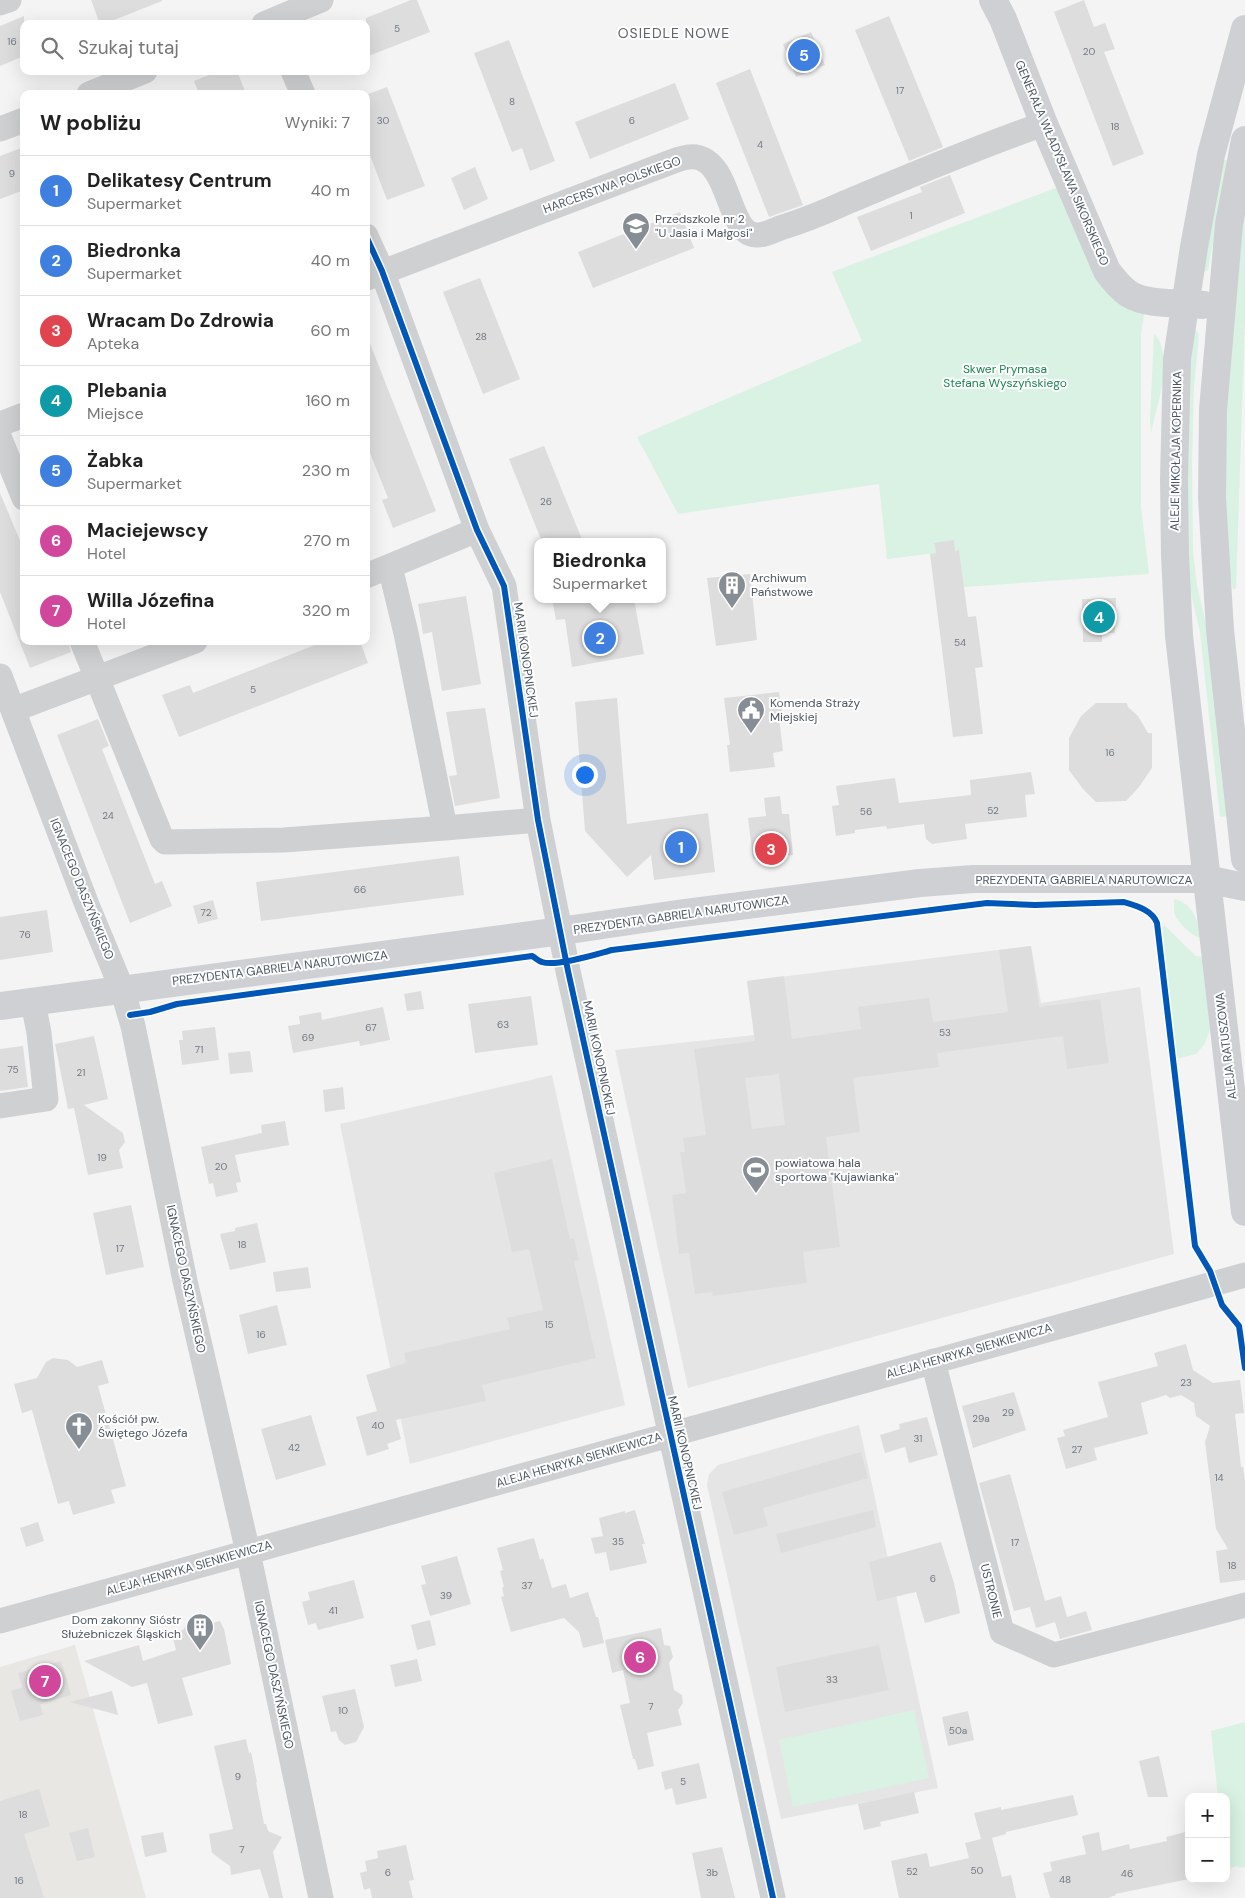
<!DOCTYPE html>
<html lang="pl">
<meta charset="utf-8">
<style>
:root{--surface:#fff;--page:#f2f2f2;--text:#222;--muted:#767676;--line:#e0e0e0;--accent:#111827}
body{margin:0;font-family:"DM Sans",sans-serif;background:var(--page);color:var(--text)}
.controls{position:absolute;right:15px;bottom:15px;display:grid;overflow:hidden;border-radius:10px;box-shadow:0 5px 20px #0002}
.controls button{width:45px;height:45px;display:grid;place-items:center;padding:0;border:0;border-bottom:1px solid var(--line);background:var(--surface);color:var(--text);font:25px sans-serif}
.you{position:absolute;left:584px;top:774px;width:18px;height:18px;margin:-12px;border:4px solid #fff;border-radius:50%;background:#1a73e8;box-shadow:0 0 0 8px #1a73e833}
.badge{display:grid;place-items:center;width:32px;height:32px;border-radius:50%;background:var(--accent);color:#fff;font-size:16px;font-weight:700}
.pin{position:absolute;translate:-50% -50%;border:2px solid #fff;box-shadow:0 1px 5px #0006}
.popup{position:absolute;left:534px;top:538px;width:132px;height:65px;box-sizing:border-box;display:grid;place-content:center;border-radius:10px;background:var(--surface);filter:drop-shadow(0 1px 4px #0005);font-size:16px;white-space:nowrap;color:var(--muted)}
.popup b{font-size:19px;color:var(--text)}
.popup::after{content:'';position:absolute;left:50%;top:100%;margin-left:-10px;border:10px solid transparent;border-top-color:var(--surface)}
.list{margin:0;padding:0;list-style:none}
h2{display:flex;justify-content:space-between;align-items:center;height:65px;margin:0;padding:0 20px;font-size:21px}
h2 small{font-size:16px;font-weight:400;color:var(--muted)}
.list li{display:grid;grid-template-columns:32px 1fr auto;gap:15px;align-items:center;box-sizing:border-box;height:70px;padding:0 20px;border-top:1px solid var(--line)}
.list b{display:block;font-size:19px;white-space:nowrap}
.list p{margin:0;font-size:16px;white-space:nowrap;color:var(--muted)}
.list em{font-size:16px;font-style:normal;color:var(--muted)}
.icon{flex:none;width:28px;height:28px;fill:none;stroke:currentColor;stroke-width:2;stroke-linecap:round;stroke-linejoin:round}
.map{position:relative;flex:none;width:1245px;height:1898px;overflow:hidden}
.search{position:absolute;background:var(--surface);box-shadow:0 5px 20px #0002;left:20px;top:20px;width:350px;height:55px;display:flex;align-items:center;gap:12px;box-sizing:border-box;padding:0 18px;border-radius:10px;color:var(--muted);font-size:19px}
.panel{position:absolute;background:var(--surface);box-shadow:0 5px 20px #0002;left:20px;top:90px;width:350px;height:555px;border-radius:10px}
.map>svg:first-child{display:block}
</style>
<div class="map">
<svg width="1245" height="1898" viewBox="0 0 1245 1898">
<rect width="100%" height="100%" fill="#f4f4f4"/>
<!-- commercial -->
<path fill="#e8e7e3" d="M75 1645 146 1898H0V1667Z"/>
<!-- education -->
<path fill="#e6e5e6" d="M1031 946 1041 1003 1140 987 1174 1254 688 1388 615 1050 754 1035 747 981Z
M552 1075 625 1405 410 1464 340 1124Z
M859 1425 938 1788 781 1819 707 1485 709 1474 718 1465Z"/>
<!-- green -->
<path fill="#d9f2e3" d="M1223 159 1228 161 1208 270 1204 272 1202 270Z
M1061 186 1145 308 1141 334V507L1149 574 964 587 959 550 955 551 934 543 936 553 887 559 879 484 678 514 637 437 862 341 832 272Z
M1245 197V321L1236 588 1233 590 1229 571 1225 537 1226 415Z
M1194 330 1197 331 1199 334 1194 388 1192 462 1193 551 1197 585 1209 638 1228 816 1220 817 1200 632 1189 585 1187 399Z
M1154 333C1175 356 1157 405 1151 433L1150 420Z
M1174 899C1193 903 1199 922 1201 938 1192 937 1176 921 1174 912 1174 908 1174 903 1174 899Z
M1164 925 1196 956 1203 957 1210 1030 1204 1045 1196 1054 1176 1059 1161 929Z
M914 1710 929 1778 793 1807 779 1740Z
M1245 1722V1867L1239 1868 1238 1866 1229 1868 1230 1876H1227L1226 1797H1218L1211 1731Z"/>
<!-- building -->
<path fill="#ddddde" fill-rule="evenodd" d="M91 0H162V1L104 24H100Z
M411 0H417L430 32 366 57V18Z
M1084 0 1094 27 1105 23 1115 49 1104 52 1144 154 1113 166 1054 12Z
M24 16V56L0 66V26Z
M889 16 943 147 909 161 855 30Z
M811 32 825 65 796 77 783 44Z
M509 40 555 161 530 171 522 148 512 152 474 53Z
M750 69 803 205 769 217 716 83Z
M219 71H237L246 94H199L194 81Z
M675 83 689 119 590 159 575 122Z
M387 87 425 186 387 200 366 145V95Z
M24 147V190L0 199V156Z
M475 167 488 199 464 210 451 178Z
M950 175 965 213 871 251 857 217 922 192 920 187Z
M680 212 694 248 593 288 578 252Z
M480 278 520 379 483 394 443 292Z
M367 336 436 511 393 528 382 500 388 498 366 443Z
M544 446 583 542H542L509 459Z
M0 493 24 550V641H68L71 652 30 668 0 592Z
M954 540 955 551 959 550 968 617 976 616 983 667 975 668 983 734 953 737 930 554 936 553 934 543Z
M750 574 757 640 716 646 707 578Z
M466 596 481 684 442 691 432 632 423 634 418 604Z
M1116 598 1115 633H1102V642H1083L1082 599Z
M552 599H634L644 654 572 667 565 619 556 620Z
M325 641H360L368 663 179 737 162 695 190 685 193 693Z
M779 692 783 717H779L783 751 773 753 775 767 730 772 727 745H730L724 698Z
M617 698 627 824 708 813 715 872 654 880 651 855 627 877 585 831 575 702Z
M1096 703H1127L1128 707 1138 716 1148 733H1152V768L1139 787 1126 801 1096 802 1083 789 1069 770V738L1081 716Z
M485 708 500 798 455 806 449 776 457 775 446 712Z
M98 719 109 746 102 749 155 884 162 881 172 906 130 923 57 735Z
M1031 772 1035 794 1025 795 1027 817 965 824 967 839 932 844 926 839 924 824 887 829 886 826 855 830V833L836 836 832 806 839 805 836 786 895 778 899 803 971 795 970 780Z
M780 796 782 814H789L793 855 753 859 748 818 766 816 764 798Z
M459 856 464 895 261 921 256 882Z
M213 900 218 919 198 924 193 906Z
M47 910 53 952 0 960V917Z
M1031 946 1039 1007 1100 999 1109 1063 1067 1069 1063 1036 937 1053 939 1067 853 1078 860 1132 826 1137 840 1247 803 1252 807 1283 713 1296 712 1292 695 1294 689 1253 679 1254 672 1195 686 1193 680 1152H685L683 1138 706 1135 694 1049 755 1041 747 981 784 976 792 1039 861 1029 858 1007 929 998 933 1022 1008 1012 999 950ZM779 1074 785 1125 752 1129 745 1078Z
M421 991 424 1009 407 1011 404 994Z
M531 996 538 1045 475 1053 468 1004Z
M383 1007 390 1040 360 1046 359 1041 293 1053 288 1026 300 1024 299 1016 321 1012 322 1020Z
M215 1027 219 1060 182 1065 179 1040H183L182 1031Z
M94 1036 108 1099 84 1105 123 1133 125 1142 119 1150 123 1168 88 1175 74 1108 68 1109 55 1044Z
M23 1046 28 1087 0 1091V1049Z
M250 1051 253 1072 230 1074 228 1053Z
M343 1087 345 1109 325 1112 323 1090Z
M285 1121 289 1145 235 1155 241 1182 236 1183 238 1192 216 1197 213 1183 209 1184 201 1147 262 1133 261 1125Z
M552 1159 570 1239 574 1238 579 1260 574 1261 596 1358 482 1385 486 1401 396 1420 401 1439 387 1444 389 1449 367 1456 356 1417 377 1411 366 1375 406 1363 404 1353 510 1329 507 1318 543 1310 529 1249 512 1252 494 1173Z
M131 1205 144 1267 106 1275 93 1213Z
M257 1223 266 1262 230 1270 220 1234 235 1231V1228Z
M308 1267 311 1288 276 1292 273 1272Z
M277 1305 287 1345 248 1354 239 1315Z
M1186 1344 1193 1370 1213 1383 1240 1380 1244 1413 1235 1414 1241 1467H1243L1245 1480V1580L1220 1583 1216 1551 1228 1549 1216 1529 1205 1442 1210 1426 1196 1416 1194 1403 1181 1395 1170 1398 1166 1395 1141 1403 1148 1434 1094 1448 1097 1460 1066 1469 1057 1438 1065 1436 1063 1430 1108 1417 1098 1382 1158 1366 1154 1353Z
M53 1358 68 1360 77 1367 102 1360 109 1383 98 1386 126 1486 111 1490 115 1503 73 1515 69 1501 58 1504 32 1410 22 1413 14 1384 37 1378 46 1362Z
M1014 1392 1026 1430 973 1448 962 1406Z
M311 1415 326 1465 276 1480 261 1429Z
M927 1417 938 1455 909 1463 905 1447 885 1453 880 1435 900 1429 899 1424Z
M861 1452 868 1478 763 1508 768 1526 734 1535 722 1492Z
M1010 1474 1045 1601 1061 1596 1067 1617 1086 1611 1092 1630 1060 1639 1055 1622 1036 1628 1030 1607 1014 1611 979 1483Z
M635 1510 645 1544H642L647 1563 610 1571 606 1552 595 1554 591 1538 603 1536 599 1518 625 1511V1513Z
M873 1510 876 1527 781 1553 776 1534Z
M38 1522 44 1541 26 1547 20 1528Z
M534 1538 540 1560 543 1558 552 1588 566 1584 570 1598 588 1592 596 1617H598L604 1643 583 1648 579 1632 564 1618 511 1632 501 1597 504 1596 502 1588 504 1587 500 1571 503 1570 497 1548Z
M941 1542 954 1583 960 1613 925 1623 916 1592 877 1601 869 1562Z
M457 1556 471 1604 430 1616 421 1585 426 1584 421 1566Z
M354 1580 364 1618 318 1630 316 1623 308 1625 302 1602 310 1600 308 1592Z
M430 1620 436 1645 417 1650 411 1625Z
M198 1621 204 1625 220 1621 224 1629 231 1664 182 1678 193 1715 158 1724 147 1683 132 1687 84 1661 139 1645 143 1661 176 1650 172 1634 183 1630 187 1624Z
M661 1628 664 1645 670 1646 673 1657 669 1663 674 1690 682 1695 683 1703 678 1710 682 1725 647 1733 654 1766 638 1770 635 1759H633L620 1705 630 1703 623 1670 612 1673 605 1640Z
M879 1645 889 1690 785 1712 776 1667Z
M417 1659 422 1681 395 1687 390 1665Z
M61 1661 71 1695 40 1704 43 1715 20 1721 11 1691 22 1687 18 1673Z
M355 1689 364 1727 356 1742 345 1745 339 1740 336 1731 331 1732 322 1696Z
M112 1691 118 1715 70 1702Z
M968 1711 974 1740 948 1746 942 1717Z
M246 1739 249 1753 251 1752 257 1782H256L264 1824H266L268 1831 282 1837 273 1852 283 1898H269L260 1869 231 1875 230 1866 212 1853 209 1834 233 1829 214 1746Z
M1159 1756 1168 1797H1148L1139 1761Z
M699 1763 707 1798 676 1805 672 1788 665 1790 661 1772Z
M39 1789 50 1826 24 1834 44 1898H0V1801Z
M914 1792 919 1813 880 1822 881 1826 864 1830 858 1804Z
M1073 1795 1078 1815 1006 1832V1834L992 1838 1002 1877 1011 1875 1016 1898H899L891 1861 927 1853 930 1867 969 1858 965 1843 981 1839 974 1813 1001 1807V1810Z
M88 1828 95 1857 77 1861 69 1833Z
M1189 1831V1879L1115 1894 1116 1895 1108 1898H1050L1043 1873 1052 1871 1050 1862 1086 1854 1082 1836 1099 1832 1102 1851 1129 1844 1130 1849 1167 1841 1166 1837Z
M163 1832 167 1852 145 1857 141 1836Z
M406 1845 414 1880 409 1881 413 1898H372L370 1888 364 1890 360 1873 367 1871 365 1861 378 1858 377 1851Z
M722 1847 735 1898H701L692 1853Z"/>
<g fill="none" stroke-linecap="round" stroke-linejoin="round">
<!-- street -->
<path stroke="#ced0d2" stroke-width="25" d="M0 3 9 0
M264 24 321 0
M293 71 303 94
M89 94 145 71
M0 129 24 120
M366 236 382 271 477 530 504 586 538 820 568 971 773 1898
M367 278 671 162C679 159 688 156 696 157 732 163 727 237 758 235 765 235 773 231 780 228 803 221 825 212 847 202 912 175 977 147 1044 124
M0 424 24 415
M0 439 24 498
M390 567 406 633 445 828 538 820
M366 576 477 530
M82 641 162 839 165 842 284 840 445 828
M0 676 87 905 122 989 133 1026 185 1281 248 1552 321 1898
M14 711 26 705 195 641
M0 1106 46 1099 39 1033 33 1002
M933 1361 1002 1632 1054 1655 1245 1605
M0 1621 1245 1275"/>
<!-- secondary -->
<path stroke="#ced0d4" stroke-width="28" d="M993 0 1003 19 1044 124 1107 271C1113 279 1120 288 1129 294 1149 306 1180 302 1203 305
M1245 29 1211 155 1194 247 1177 359 1174 479 1175 555 1179 636 1245 1212
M1245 140 1229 224 1213 410 1212 498 1220 630 1245 859
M0 1006 561 931 684 913 920 883 973 879H1206L1245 887"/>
<!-- cycleway casing -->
<g stroke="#fff" stroke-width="9">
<path id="cycleway" d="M366 236 382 271 477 530 504 586 538 820 568 971 773 1898
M130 1015 150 1012 177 1004 532 956C536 958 538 961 542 962 556 967 597 954 612 950L987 903 1035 905 1124 902C1137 906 1152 910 1157 923L1195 1246 1210 1271 1222 1305 1239 1326 1245 1368"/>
</g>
<!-- cycleway -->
<use href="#cycleway" stroke="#0057b8" stroke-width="6"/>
</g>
<!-- icons -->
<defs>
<g id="school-pin" transform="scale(1.4375)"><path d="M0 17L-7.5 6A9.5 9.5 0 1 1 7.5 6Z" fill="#868d94" stroke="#fff"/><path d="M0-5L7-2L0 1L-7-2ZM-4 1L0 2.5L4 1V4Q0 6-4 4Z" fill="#fff"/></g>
<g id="building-pin" transform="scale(1.4375)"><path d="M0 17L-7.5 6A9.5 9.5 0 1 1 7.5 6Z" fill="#868d94" stroke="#fff"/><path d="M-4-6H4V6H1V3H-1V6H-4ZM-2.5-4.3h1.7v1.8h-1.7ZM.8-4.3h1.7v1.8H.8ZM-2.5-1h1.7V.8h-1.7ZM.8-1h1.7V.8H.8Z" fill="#fff"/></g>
<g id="civic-pin" transform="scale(1.4375)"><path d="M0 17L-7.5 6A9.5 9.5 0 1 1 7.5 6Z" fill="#868d94" stroke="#fff"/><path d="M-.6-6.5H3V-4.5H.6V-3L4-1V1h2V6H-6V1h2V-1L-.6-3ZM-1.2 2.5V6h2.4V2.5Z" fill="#fff"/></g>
<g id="stadium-pin" transform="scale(1.4375)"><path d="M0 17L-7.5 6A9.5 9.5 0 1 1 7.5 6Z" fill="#868d94" stroke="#fff"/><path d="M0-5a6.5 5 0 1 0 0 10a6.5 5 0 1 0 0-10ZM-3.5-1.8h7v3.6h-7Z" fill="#fff"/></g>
<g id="church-pin" transform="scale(1.4375)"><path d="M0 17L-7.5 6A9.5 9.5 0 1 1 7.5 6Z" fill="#868d94" stroke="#fff"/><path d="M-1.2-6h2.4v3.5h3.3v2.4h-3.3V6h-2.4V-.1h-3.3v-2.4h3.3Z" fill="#fff"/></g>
</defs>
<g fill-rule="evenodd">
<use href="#school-pin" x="636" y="226"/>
<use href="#building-pin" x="732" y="585"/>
<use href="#civic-pin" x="751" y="710"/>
<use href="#stadium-pin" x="756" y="1170"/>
<use href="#church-pin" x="79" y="1426"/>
<use href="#building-pin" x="200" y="1627"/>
</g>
<g text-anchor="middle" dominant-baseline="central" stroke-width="4" stroke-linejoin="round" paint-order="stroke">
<!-- number labels -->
<g font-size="10" fill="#707881">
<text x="397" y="28">5</text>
<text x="12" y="41">16</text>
<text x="1089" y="51">20</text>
<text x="900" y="90">17</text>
<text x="512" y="101">8</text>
<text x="383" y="120">30</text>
<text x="632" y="120">6</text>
<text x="1115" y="126">18</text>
<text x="760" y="144">4</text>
<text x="12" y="173">9</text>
<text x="911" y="215">1</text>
<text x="481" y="336">28</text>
<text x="546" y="501">26</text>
<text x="960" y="642">54</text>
<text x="253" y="689">5</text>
<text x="1110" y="752">16</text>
<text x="993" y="810">52</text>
<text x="866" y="811">56</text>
<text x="108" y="815">24</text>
<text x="360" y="889">66</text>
<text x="206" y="912">72</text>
<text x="25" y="934">76</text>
<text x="503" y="1024">63</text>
<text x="371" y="1027">67</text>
<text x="945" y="1032">53</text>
<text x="308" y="1037">69</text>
<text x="199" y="1049">71</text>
<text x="13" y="1069">75</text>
<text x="81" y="1072">21</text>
<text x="102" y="1157">19</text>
<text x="221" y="1166">20</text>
<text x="242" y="1244">18</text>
<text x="120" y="1248">17</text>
<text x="549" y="1324">15</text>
<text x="261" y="1334">16</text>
<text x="1186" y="1382">23</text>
<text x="1008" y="1412">29</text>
<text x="981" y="1418">29a</text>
<text x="378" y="1425">40</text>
<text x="918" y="1438">31</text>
<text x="294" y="1447">42</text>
<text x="1077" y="1449">27</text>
<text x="1219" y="1477">14</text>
<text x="618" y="1541">35</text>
<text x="1015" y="1542">17</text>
<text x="1232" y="1565">18</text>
<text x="933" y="1578">6</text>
<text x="527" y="1585">37</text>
<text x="446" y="1595">39</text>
<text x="333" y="1610">41</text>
<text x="832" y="1679">33</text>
<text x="651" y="1706">7</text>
<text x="343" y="1710">10</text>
<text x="958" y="1730">50a</text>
<text x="238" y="1776">9</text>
<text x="683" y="1781">5</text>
<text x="23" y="1814">18</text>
<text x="242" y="1849">7</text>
<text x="977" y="1870">50</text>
<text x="912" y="1871">52</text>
<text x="388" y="1872">6</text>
<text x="712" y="1872">3b</text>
<text x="1127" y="1873">46</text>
<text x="1065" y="1879">48</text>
<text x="19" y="1880">16</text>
</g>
<!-- street labels -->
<g font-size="12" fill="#4a5661" stroke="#fff">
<text transform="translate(1062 163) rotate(67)">GENERAŁA WŁADYSŁAWA SIKORSKIEGO</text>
<text transform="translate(612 185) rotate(-20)">HARCERSTWA POLSKIEGO</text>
<text transform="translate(1176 451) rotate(-89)">ALEJE MIKOŁAJA KOPERNIKA</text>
<text transform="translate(526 660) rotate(82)">MARII KONOPNICKIEJ</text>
<text x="1084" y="880">PREZYDENTA GABRIELA NARUTOWICZA</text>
<text transform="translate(82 889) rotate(68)">IGNACEGO DASZYŃSKIEGO</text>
<text transform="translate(681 915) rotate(-8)">PREZYDENTA GABRIELA NARUTOWICZA</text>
<text transform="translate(280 968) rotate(-7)">PREZYDENTA GABRIELA NARUTOWICZA</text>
<text transform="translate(1226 1046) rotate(-97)">ALEJA RATUSZOWA</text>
<text transform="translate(599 1058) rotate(78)">MARII KONOPNICKIEJ</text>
<text transform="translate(186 1279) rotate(78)">IGNACEGO DASZYŃSKIEGO</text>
<text transform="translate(969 1351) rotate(-16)">ALEJA HENRYKA SIENKIEWICZA</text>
<text transform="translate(685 1453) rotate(77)">MARII KONOPNICKIEJ</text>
<text transform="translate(579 1460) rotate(-16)">ALEJA HENRYKA SIENKIEWICZA</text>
<text transform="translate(189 1568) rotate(-16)">ALEJA HENRYKA SIENKIEWICZA</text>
<text transform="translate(991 1591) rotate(76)">USTRONIE</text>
<text transform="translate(274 1675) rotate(78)">IGNACEGO DASZYŃSKIEGO</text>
</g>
<!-- poi labels -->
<g font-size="12" fill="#4a5661" stroke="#fff" text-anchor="start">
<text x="655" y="219">Przedszkole nr 2<tspan x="655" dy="14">"U Jasia i Małgosi"</tspan></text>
<text x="751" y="578">Archiwum<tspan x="751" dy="14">Państwowe</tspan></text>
<text x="770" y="703">Komenda Straży<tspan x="770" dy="14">Miejskiej</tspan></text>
<text x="775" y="1163">powiatowa hala<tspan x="775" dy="14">sportowa "Kujawianka"</tspan></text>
<text x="98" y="1419">Kościół pw.<tspan x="98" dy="14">Świętego Józefa</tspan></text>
<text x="181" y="1620" text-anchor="end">Dom zakonny Sióstr<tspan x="181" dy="14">Służebniczek Śląskich</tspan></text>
</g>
<!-- park labels -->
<g font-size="12" fill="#17864f" stroke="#fff">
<text x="1005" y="369">Skwer Prymasa<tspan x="1005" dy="14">Stefana Wyszyńskiego</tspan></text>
</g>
<!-- neighbourhood labels -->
<g font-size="14" letter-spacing="1" fill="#5f6368" stroke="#fff">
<text x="674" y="33">OSIEDLE NOWE</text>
</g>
</g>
</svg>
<div class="controls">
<button>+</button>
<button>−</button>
</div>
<div class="you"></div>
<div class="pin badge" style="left:681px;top:847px;background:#3f7fe0">1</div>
<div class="pin badge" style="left:600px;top:638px;background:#3f7fe0">2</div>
<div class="popup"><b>Biedronka</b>Supermarket</div>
<div class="pin badge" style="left:771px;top:849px;background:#e0444e">3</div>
<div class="pin badge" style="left:1099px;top:617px;background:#0f9aa8">4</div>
<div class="pin badge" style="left:804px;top:55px;background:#3f7fe0">5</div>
<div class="pin badge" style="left:640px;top:1657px;background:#d1479c">6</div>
<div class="pin badge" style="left:45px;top:1681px;background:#d1479c">7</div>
<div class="search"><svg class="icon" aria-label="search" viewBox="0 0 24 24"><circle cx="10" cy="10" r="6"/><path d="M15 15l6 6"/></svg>Szukaj tutaj</div>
<section class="panel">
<h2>W pobliżu<small>Wyniki: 7</small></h2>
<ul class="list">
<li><span class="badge" style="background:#3f7fe0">1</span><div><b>Delikatesy Centrum</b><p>Supermarket</p></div><em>40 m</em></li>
<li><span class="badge" style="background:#3f7fe0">2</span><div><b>Biedronka</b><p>Supermarket</p></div><em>40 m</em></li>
<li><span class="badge" style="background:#e0444e">3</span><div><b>Wracam Do Zdrowia</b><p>Apteka</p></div><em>60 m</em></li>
<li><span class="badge" style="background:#0f9aa8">4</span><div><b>Plebania</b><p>Miejsce</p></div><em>160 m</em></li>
<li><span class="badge" style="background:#3f7fe0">5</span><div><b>Żabka</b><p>Supermarket</p></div><em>230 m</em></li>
<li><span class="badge" style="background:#d1479c">6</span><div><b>Maciejewscy</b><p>Hotel</p></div><em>270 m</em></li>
<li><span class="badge" style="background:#d1479c">7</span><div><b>Willa Józefina</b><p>Hotel</p></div><em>320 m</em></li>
</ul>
</section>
</div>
